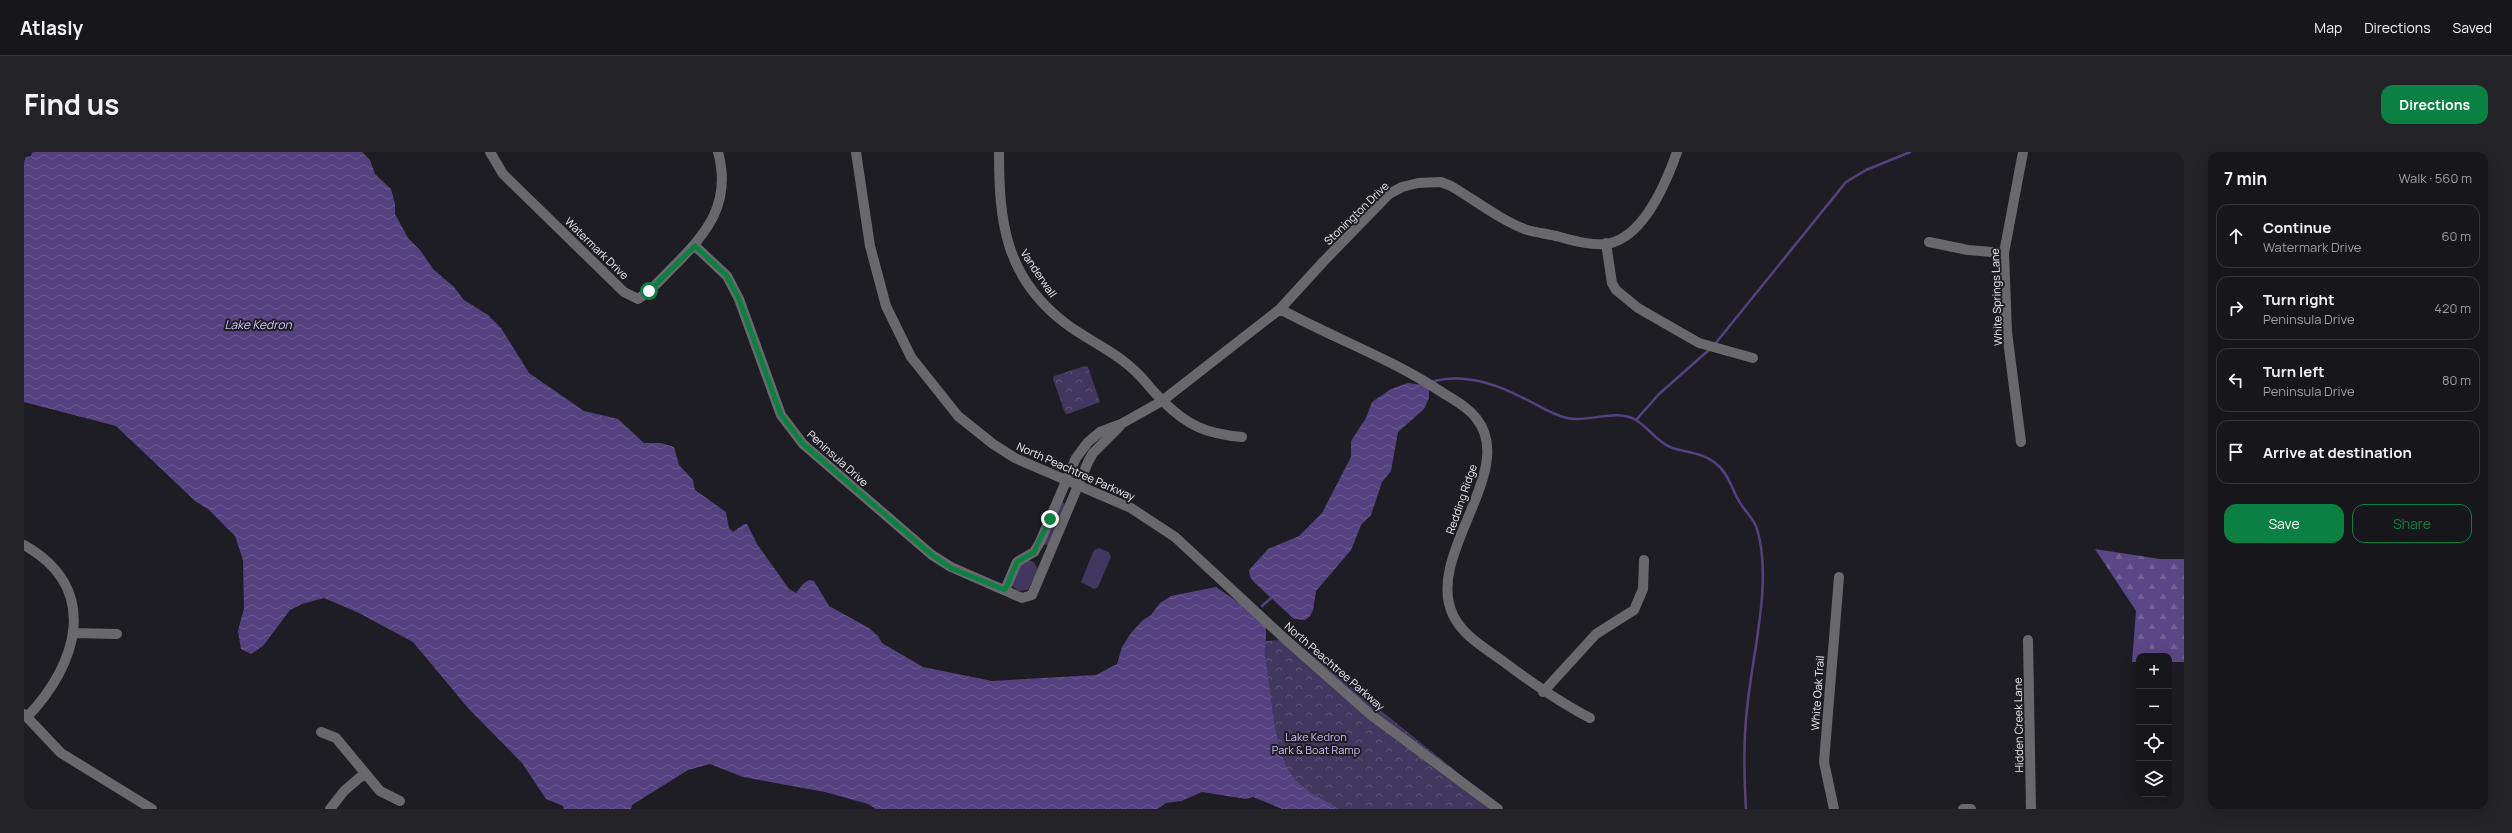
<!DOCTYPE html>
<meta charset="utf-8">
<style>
:root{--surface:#17161b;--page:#242328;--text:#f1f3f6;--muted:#9e9fa3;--line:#36353a;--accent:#0b8043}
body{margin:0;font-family:Manrope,sans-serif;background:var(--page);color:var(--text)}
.controls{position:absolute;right:12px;bottom:12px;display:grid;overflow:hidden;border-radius:8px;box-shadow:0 4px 16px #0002}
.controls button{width:36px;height:36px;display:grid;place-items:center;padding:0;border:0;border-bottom:1px solid var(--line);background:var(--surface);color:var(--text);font:20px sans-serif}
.stop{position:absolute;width:12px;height:12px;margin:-9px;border:3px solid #0b8043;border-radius:50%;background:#fff}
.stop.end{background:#0b8043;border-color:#fff;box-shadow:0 1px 4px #0008}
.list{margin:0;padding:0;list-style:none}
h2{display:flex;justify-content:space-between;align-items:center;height:52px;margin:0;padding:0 16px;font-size:17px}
h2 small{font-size:13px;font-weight:400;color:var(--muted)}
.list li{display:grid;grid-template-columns:26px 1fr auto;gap:12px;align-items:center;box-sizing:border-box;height:64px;margin:0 8px 8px;padding:0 8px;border:1px solid var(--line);border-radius:12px}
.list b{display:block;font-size:15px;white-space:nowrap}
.list p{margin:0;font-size:13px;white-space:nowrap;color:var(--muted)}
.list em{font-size:13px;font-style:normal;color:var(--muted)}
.actions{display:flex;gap:8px;padding:12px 16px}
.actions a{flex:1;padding:9px 0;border:1px solid var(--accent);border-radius:12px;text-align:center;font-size:14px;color:var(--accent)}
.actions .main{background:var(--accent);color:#fff}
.icon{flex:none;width:22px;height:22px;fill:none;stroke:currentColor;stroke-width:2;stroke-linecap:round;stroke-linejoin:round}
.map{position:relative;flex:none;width:2160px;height:657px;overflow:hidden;border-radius:12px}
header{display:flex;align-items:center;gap:24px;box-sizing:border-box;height:56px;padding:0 20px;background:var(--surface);border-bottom:1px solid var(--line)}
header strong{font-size:19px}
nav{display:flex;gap:22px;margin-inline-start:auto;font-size:14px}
.intro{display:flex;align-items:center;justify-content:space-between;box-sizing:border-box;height:96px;padding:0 24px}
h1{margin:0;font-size:28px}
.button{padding:10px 18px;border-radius:12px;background:var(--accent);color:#fff;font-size:14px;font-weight:700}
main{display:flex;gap:24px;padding:0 24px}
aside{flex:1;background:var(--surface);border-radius:12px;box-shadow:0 4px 16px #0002}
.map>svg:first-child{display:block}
</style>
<header>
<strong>Atlasly</strong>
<nav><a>Map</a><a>Directions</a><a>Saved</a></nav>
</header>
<div class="intro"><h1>Find us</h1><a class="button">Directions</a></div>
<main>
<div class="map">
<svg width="2160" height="657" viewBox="0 0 2160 657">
<defs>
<pattern id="forest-firs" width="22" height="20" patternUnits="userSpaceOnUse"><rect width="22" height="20" fill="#5a4785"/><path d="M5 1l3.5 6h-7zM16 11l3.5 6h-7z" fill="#726297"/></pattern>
<pattern id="park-crowns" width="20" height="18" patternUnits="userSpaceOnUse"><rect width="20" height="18" fill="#42375e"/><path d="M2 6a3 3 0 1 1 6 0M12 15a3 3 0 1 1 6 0" fill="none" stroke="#5e5475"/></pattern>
<pattern id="water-waves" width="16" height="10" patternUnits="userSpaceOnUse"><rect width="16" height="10" fill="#54417f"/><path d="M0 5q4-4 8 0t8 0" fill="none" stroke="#6d5d91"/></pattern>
</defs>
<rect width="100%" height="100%" fill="#1f1d24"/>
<!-- grass -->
<path fill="#42375e" d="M1037 350 1042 352 1024 393 1020 392Z
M1075 396 1085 400 1087 405 1074 435 1070 437 1057 430 1070 398Z
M1004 408 1010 410 1014 417 1004 438 994 439 987 432 993 414Z"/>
<!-- forest -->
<path fill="url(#forest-firs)" d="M2071 397 2136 407H2160V510H2145V504H2115V510H2108L2112 459Z"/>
<!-- park -->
<path fill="url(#park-crowns)" d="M1061 214 1064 215 1076 250 1044 262 1041 261 1029 227 1030 224Z
M1268 487 1479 657H1267L1229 490Z"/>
<!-- water -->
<path fill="url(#water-waves)" d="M8 0H338L346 8 351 22 367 37 371 52V62L384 86 396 98 409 117 430 135 440 148 464 163 477 176 505 221 560 259 594 267 620 291H637L650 295 655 313 669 328 671 338 702 360 705 376 709 380 720 372H723L733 392 765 437 772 441 779 432 785 428 790 429 805 454 845 476 854 484 858 491 899 515 968 529 1072 523 1093 512 1098 495 1107 481 1119 468 1127 463 1136 451 1147 444 1192 435C1200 441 1235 463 1239 469 1246 482 1239 492 1241 505 1247 536 1249 595 1266 621 1278 638 1298 647 1315 657H1258L1229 645 1222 647 1178 640 1157 649 1142 651 1133 657H852L844 652 801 640 719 625 686 612 664 618 608 653 607 657H540L539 654 522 647 498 611 444 556 389 490 335 461 300 446 278 452 266 458 239 494 227 502 217 497 214 479 220 456 219 408 211 384 184 357 171 349 92 274 0 250V5L7 4Z
M1384 231 1399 233 1405 237V246L1400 257 1374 280 1367 319 1358 330 1347 363 1337 373 1327 398 1292 439 1289 458 1286 464 1281 468 1270 467 1230 430 1226 425 1225 418 1244 397 1275 384 1298 361 1327 305V289L1342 266 1348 250 1367 237Z"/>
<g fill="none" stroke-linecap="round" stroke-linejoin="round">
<!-- stream -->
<path stroke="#54417f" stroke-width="2.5" d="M1691 192 1822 30 1842 18 1886 0
M1407 230C1437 221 1470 231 1497 245 1513 252 1526 262 1543 266 1565 271 1592 256 1612 268 1625 276 1631 288 1646 295 1661 301 1677 300 1690 310 1704 320 1707 335 1715 349 1720 359 1730 366 1733 377 1749 429 1728 503 1723 557 1719 591 1720 623 1722 657
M1612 268 1635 242 1686 197
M1238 454 1247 446"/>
<!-- minor -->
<path stroke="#69686c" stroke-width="10" d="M466 0 479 22 600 140 614 147C627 139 637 127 648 116 683 82 708 51 694 0
M832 0 846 94 862 154 887 205 934 264 969 292 991 306 1107 356 1151 385 1260 486 1347 563 1474 657
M975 0C975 70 981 125 1041 171 1063 188 1091 199 1111 219 1121 228 1128 239 1138 248 1163 274 1183 282 1218 285
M1905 90 1944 98 1980 101
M1582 91 1588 131 1592 138 1614 156 1675 191 1729 206
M671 94 703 124 715 147 757 263 779 292 908 403 927 415 998 446 1008 443 1064 310 1069 301 1096 274
M1256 157C1309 186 1366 206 1416 239 1428 247 1443 254 1452 266 1495 318 1400 403 1429 463 1439 484 1461 496 1480 510 1508 531 1535 550 1566 566
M1997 290 1983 180 1980 101 1999 0
M0 393C77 436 54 512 3 565
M981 438 993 410 1010 400 1016 390 1052 306 1064 290 1076 280 1097 272 1138 249 1256 157 1299 110 1365 42 1378 35 1394 31 1417 30 1427 34C1451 48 1476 68 1503 78 1514 81 1525 82 1536 85 1551 89 1565 93 1581 92 1619 88 1642 31 1653 0
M50 481 93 482
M2004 488 2007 657
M1519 540 1572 482 1610 458 1619 437 1620 408
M0 562 37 601 128 657
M297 580 312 586 356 639 376 649
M306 657 320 639 341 621
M1810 657 1800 610 1815 425
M1939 657H1947"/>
</g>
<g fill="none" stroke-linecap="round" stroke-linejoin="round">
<!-- route -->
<path stroke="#0b8043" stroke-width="5" d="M625 139 671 94 703 124 715 147 757 263 779 292 908 403 927 416 981 438 993 410 1010 400 1026 367"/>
</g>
<g text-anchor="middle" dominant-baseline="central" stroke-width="4" stroke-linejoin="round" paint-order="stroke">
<!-- street labels -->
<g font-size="11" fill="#edecf0" stroke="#1f1d24">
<text transform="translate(1332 61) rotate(-44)">Stonington Drive</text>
<text transform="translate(573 96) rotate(44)">Watermark Drive</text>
<text transform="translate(1015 121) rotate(56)">Vanderwall</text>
<text transform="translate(1972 145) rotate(-92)">White Springs Lane</text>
<text transform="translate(814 306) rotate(42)">Peninsula Drive</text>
<text transform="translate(1052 319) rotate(24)">North Peachtree Parkway</text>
<text transform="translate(1437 347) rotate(-71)">Redding Ridge</text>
<text transform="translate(1311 514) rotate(41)">North Peachtree Parkway</text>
<text transform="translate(1793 541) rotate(-86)">White Oak Trail</text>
<text transform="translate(1994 573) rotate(-91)">Hidden Creek Lane</text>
</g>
<!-- park labels -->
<g font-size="11" fill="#cabcf4" stroke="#1f1d24">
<text x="1292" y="584">Lake Kedron<tspan x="1292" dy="13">Park &amp; Boat Ramp</tspan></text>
</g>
<!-- water labels -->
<g font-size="12" font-style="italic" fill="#d1c4fc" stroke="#1f1d24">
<text x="234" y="172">Lake Kedron</text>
</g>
</g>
</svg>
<div class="controls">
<button>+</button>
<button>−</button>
<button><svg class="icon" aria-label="locate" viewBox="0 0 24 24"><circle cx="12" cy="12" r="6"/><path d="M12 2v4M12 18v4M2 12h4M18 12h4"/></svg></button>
<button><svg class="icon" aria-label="layers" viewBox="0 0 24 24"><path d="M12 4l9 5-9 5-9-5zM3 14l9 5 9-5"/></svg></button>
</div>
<div class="stop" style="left:625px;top:139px"></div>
<div class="stop end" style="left:1026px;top:367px"></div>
</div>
<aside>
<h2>7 min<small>Walk · 560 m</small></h2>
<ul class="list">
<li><svg class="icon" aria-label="ahead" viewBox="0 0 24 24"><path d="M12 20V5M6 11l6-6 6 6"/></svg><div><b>Continue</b><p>Watermark Drive</p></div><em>60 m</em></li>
<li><svg class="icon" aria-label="right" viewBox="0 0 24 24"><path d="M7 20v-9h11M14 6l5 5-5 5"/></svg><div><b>Turn right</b><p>Peninsula Drive</p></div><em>420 m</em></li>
<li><svg class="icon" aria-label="left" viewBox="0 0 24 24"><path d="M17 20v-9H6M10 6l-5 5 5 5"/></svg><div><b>Turn left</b><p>Peninsula Drive</p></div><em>80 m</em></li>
<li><svg class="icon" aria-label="arrive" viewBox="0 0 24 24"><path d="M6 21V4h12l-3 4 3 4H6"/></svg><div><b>Arrive at destination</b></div></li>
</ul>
<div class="actions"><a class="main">Save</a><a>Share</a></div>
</aside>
</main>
